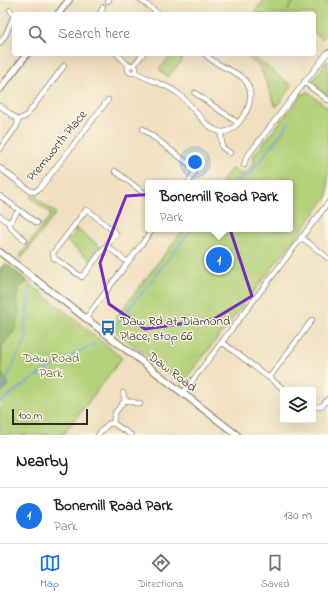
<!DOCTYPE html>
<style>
:root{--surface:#fff;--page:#f6f6f6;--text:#202124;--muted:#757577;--line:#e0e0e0;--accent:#1a73e8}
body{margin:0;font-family:"Indie Flower",sans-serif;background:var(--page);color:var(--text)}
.controls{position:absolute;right:12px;bottom:12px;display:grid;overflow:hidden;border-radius:4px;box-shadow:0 4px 16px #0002}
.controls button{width:36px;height:36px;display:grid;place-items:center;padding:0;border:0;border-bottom:1px solid var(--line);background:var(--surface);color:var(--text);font:20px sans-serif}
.scale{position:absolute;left:12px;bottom:10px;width:76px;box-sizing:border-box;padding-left:4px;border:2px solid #2b2b2b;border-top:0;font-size:11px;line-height:14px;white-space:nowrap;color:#2b2b2b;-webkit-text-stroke:3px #fcf5e5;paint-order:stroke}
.you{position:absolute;left:195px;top:162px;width:14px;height:14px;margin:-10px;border:3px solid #fff;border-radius:50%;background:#1a73e8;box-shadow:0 0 0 6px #1a73e833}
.badge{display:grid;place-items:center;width:26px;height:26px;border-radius:50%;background:var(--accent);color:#fff;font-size:13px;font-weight:700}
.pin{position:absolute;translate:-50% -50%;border:2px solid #fff;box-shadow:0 1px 4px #0006}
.popup{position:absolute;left:145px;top:180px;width:148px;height:52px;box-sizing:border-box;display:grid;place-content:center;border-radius:4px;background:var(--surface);filter:drop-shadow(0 1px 3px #0005);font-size:13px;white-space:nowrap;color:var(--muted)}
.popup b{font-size:15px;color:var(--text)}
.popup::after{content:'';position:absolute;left:50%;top:100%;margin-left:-8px;border:8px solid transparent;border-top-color:var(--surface)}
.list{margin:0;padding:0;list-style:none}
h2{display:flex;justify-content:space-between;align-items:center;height:52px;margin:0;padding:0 16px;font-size:17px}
h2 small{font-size:13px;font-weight:400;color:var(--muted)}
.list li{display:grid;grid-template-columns:26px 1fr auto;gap:12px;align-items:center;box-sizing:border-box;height:56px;padding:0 16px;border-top:1px solid var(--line)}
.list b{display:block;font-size:15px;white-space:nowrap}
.list p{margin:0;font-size:13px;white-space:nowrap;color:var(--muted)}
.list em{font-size:13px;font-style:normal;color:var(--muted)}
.icon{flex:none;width:22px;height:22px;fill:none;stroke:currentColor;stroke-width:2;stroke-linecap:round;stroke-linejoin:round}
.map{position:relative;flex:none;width:328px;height:435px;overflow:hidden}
.search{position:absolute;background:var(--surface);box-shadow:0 4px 16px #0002;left:12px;right:12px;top:12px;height:44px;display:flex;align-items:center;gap:10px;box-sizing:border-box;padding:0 14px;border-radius:4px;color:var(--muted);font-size:15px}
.sheet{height:108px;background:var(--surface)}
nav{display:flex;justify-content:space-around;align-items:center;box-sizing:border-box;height:56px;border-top:1px solid var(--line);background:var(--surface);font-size:11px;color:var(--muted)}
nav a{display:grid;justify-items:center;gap:2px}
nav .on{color:var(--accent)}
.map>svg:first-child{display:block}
</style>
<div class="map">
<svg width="328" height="435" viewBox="0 0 328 435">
<rect width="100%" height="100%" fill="#fcf5e5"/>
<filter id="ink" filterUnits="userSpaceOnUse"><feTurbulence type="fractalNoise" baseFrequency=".025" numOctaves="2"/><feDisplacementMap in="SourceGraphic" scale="8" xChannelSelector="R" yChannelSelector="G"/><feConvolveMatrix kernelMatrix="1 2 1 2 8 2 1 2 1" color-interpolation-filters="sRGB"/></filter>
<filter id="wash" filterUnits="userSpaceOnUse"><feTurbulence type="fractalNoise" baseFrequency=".012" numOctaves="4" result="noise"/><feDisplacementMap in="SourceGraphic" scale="16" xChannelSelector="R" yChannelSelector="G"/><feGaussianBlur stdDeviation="0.9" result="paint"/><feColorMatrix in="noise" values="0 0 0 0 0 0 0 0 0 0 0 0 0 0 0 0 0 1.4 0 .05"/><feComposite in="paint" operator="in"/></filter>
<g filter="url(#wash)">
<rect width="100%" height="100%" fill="#f0e0c0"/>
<!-- green -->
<path fill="#b2d279" stroke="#6e7e52" d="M264 0H294L287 11 295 0H328V33L322 39 314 33V14H253Z
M173 54H176L183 60 167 77 159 69Z
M244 54H251L292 86 276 107 260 67Z
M328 60V96L311 83Z
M308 92 328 108V196L184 381 179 380 119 334 111 324 184 229H290V183H220L232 168 239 174H245C252 168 254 163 254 155L302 94Z
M32 195H36L40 201 56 213 21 259 19 257 50 216V213L30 197Z
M75 227 102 248 101 250 98 248 92 255 95 258 92 261 65 240 67 238 70 240 76 232 73 230Z
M5 263 122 358 63 435H0V269Z"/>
<!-- forest -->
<path fill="#8db469" stroke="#5c704a" d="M5 263 28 281 18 289 16 297 19 314 15 330 2 346 1 373 9 384 0 394V269Z"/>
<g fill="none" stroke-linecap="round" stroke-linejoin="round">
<!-- stream -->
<path stroke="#74a5df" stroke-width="1.5" d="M230 183 250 174 289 123
M113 329 192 229
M0 396 17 356 27 338 25 328 30 287
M0 403C28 379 61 361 94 344"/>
</g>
</g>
<g filter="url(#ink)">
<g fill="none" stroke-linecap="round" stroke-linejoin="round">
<!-- minor casing -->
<g stroke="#8e8676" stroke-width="6">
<path id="minor" d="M141 0 159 14
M108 1 109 0
M10 10 14 15
M100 14 103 7
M0 43 6 34 14 15
M117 54 129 66
M128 69a4 4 0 1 1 8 0a4 4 0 1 1-8 0Z
M134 65 143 54
M135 72C149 81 163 83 176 92 197 105 217 159 244 115 250 106 253 94 247 83 241 71 217 68 205 54
M304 82 328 100
M195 93 238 123
M0 106 18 120 17 126 0 149
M18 120 26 116 64 66
M143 129 193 167 194 173 188 183
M221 132 222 147 230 153
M244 165 246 158 328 52
M0 168 29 190 34 192 40 188 108 100
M115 171 148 196
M0 196 37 223
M86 210 89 211 116 233 82 277 54 258 53 253Z
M0 216 9 223 19 210
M9 223 11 228 25 240
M301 237 328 258
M107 246 127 262
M86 318 153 229
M222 342 285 390
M269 378 312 320
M123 393 125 400 140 404
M183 393 328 203
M313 408 323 405 328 399
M113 423 131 435
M98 435 108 424 113 423 115 413 125 400"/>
</g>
<!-- tertiary casing -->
<g stroke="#8e8676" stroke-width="8">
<path id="tertiary" d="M58 14 69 0
M0 89 27 54
M0 252 237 435"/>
</g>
<!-- minor -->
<use href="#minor" stroke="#fff" stroke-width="4.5"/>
<!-- tertiary -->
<use href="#tertiary" stroke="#fff" stroke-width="5.5"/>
</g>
</g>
<!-- marked area -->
<path fill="none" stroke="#7b2cbf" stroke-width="3" stroke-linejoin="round" d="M198 191 225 214 252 296 214 319 145 329 109 304 100 263 126 196Z"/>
<!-- icons -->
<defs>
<g id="bus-bare" transform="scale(1.2)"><path d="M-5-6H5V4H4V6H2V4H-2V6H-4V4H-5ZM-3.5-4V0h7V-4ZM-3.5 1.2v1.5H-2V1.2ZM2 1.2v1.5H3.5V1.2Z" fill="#1f6fb2" stroke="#fcf5e5" stroke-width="2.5" paint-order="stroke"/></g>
</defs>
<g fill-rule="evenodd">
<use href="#bus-bare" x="108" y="328"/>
</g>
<g text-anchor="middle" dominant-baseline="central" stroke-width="3" stroke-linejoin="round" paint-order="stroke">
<!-- street labels -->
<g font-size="13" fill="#2b2b2b" stroke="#fcf5e5">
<text transform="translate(57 146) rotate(-51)">Premworth Place</text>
<text transform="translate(172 372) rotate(37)">Daw Road</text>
</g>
<!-- poi labels -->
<g font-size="13" fill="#2b2b2b" stroke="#fcf5e5" text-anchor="start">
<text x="120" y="321">Daw Rd at Diamond<tspan x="120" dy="15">Place, stop 66</tspan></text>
</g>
<!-- park labels -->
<g font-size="13" fill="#4d553e" stroke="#fcf5e5">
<text x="51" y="358">Daw Road<tspan x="51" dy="15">Park</tspan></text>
</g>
</g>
</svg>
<div class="controls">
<button><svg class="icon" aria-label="layers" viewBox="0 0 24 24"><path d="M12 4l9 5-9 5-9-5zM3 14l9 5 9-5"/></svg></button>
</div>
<div class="scale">100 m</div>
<div class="you"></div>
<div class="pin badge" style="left:219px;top:260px">1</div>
<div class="popup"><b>Bonemill Road Park</b>Park</div>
<div class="search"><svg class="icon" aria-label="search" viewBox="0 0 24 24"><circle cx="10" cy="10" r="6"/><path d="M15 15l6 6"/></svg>Search here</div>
</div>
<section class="sheet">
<h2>Nearby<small></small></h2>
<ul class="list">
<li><span class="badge">1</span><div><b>Bonemill Road Park</b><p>Park</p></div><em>130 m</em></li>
</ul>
</section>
<nav>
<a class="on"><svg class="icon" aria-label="map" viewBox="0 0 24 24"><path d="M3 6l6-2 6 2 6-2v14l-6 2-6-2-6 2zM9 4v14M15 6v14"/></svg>Map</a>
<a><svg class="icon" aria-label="directions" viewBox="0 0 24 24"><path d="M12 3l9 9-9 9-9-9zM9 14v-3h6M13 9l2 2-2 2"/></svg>Directions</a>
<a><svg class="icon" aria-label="saved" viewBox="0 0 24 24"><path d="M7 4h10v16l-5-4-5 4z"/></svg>Saved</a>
</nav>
